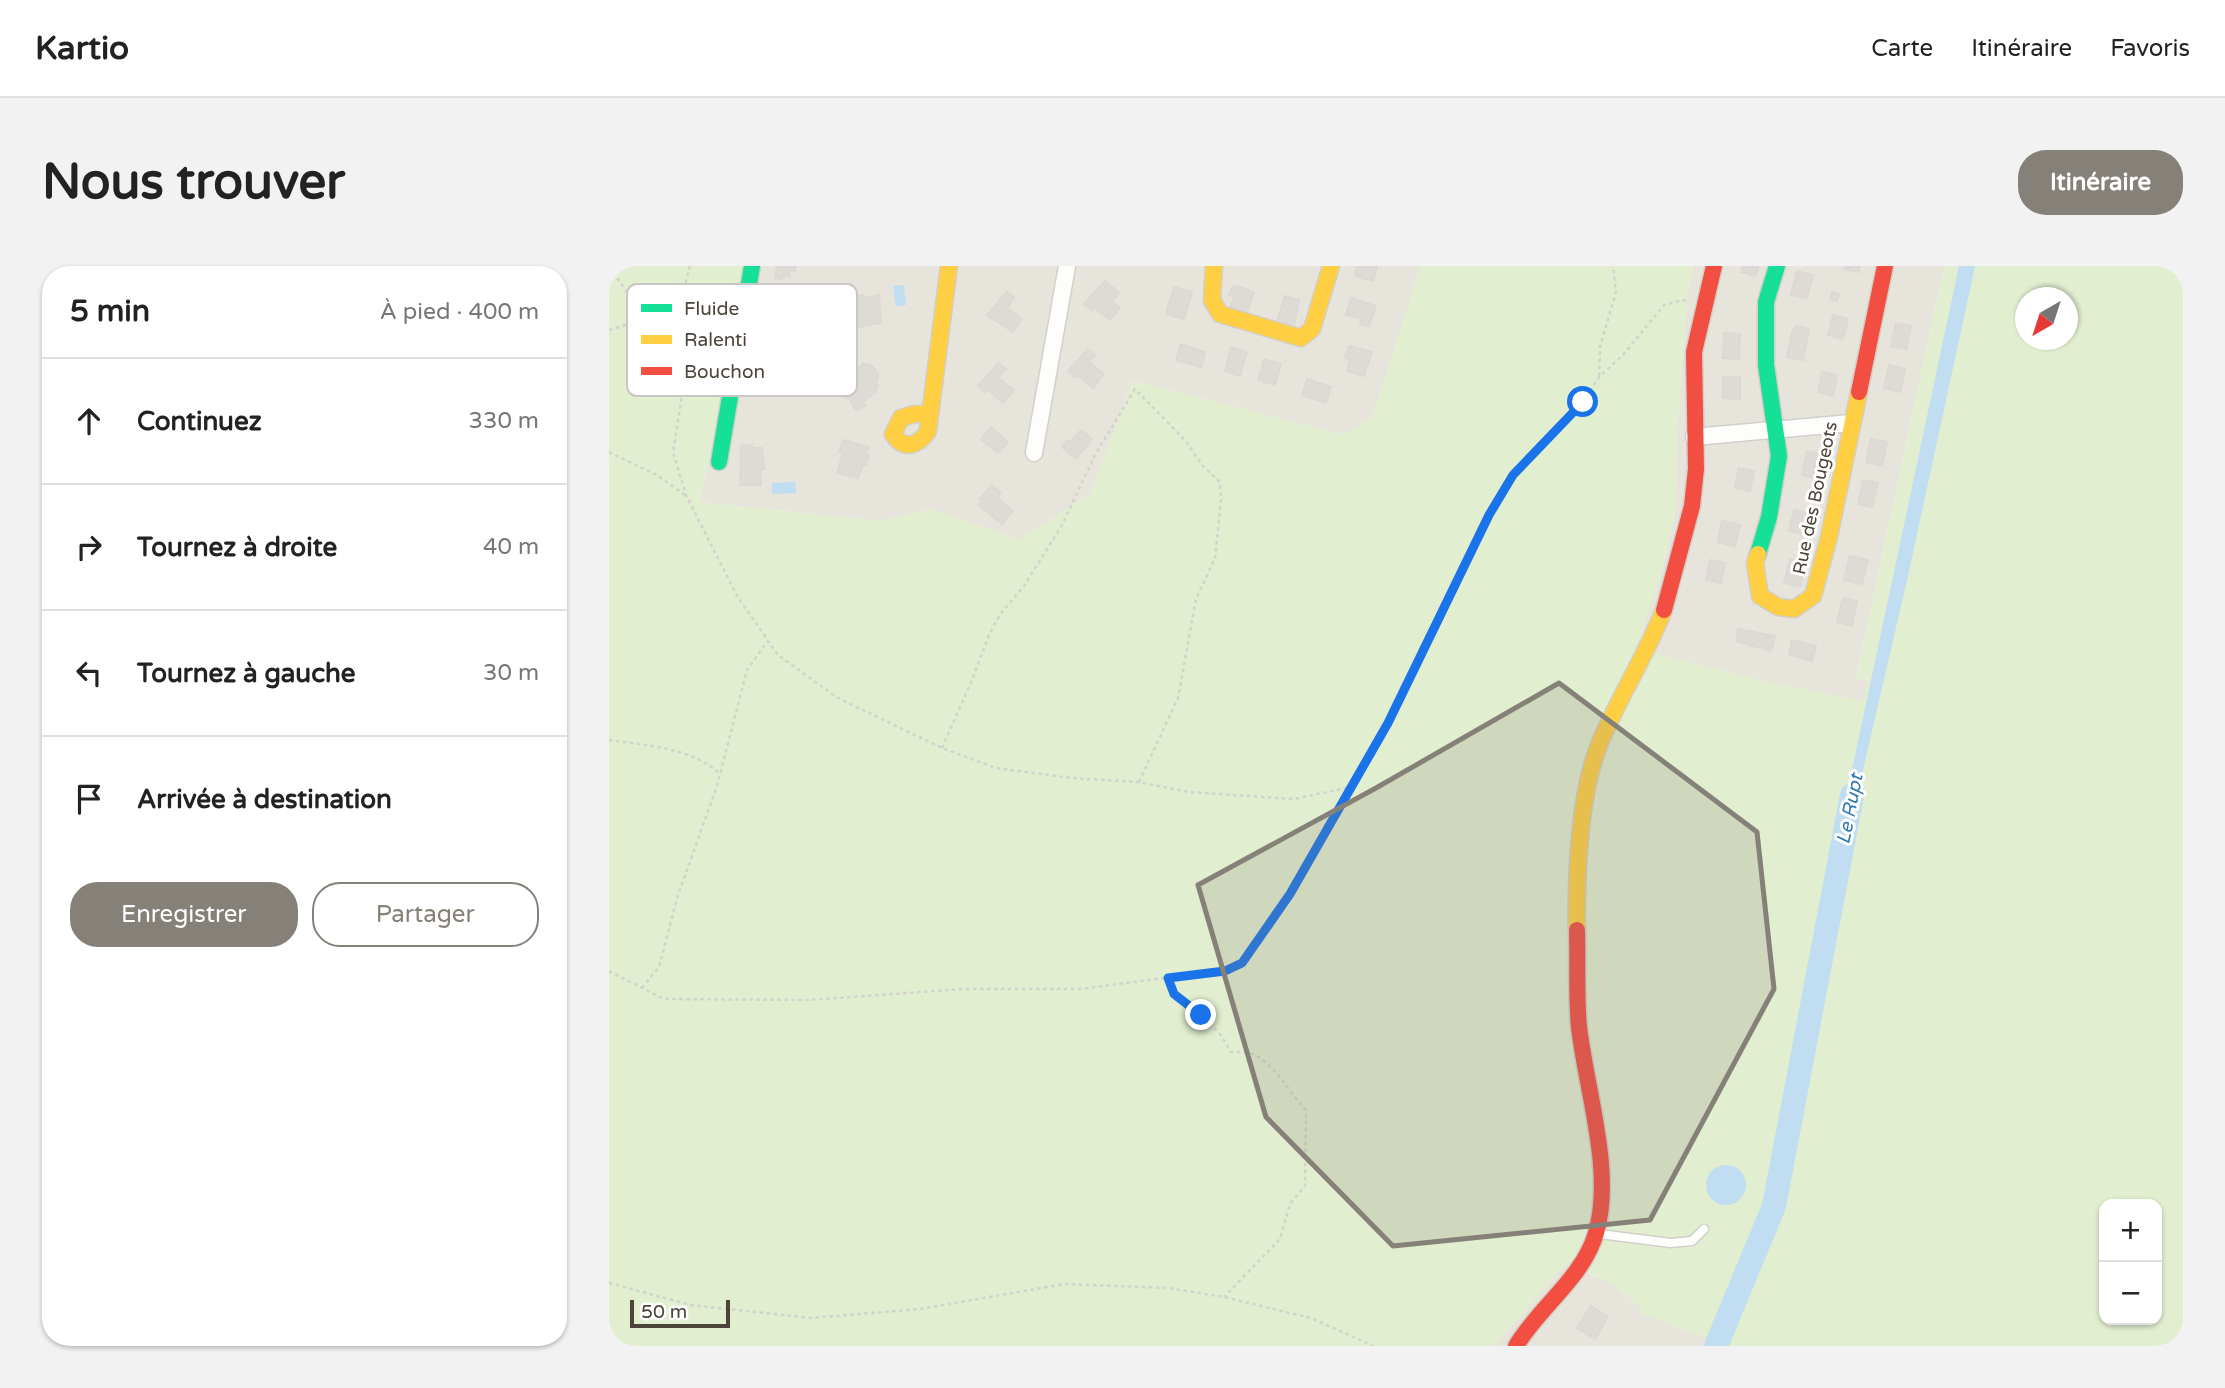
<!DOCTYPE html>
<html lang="fr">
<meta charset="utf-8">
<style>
:root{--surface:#fff;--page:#f2f2f2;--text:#222;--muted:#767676;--line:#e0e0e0;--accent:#868178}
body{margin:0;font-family:"Varela Round",sans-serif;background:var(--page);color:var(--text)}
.controls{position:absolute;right:21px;bottom:21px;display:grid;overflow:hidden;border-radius:14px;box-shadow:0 2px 5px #0004}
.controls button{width:63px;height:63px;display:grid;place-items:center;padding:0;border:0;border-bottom:2px solid var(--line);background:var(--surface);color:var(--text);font:35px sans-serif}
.compass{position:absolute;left:1406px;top:21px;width:63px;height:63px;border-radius:50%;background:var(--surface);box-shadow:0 2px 5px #0004;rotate:219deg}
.scale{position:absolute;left:21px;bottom:18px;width:100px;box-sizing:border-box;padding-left:7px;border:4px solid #4b4439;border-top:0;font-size:19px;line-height:24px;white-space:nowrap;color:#4b4439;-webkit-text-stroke:5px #fff;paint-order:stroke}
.stop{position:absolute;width:21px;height:21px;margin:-16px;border:5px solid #1a73e8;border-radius:50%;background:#fff}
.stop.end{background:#1a73e8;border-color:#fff;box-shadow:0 2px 7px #0008}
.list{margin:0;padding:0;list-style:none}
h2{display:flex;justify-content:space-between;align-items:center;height:91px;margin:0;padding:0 28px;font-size:30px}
h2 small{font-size:23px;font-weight:400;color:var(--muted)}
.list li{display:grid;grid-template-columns:46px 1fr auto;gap:21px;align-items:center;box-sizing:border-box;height:126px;padding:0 28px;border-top:2px solid var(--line)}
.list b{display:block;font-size:26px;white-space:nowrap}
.list em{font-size:23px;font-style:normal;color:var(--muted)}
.actions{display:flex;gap:14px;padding:21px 28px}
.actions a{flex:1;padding:16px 0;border:2px solid var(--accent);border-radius:28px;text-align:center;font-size:24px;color:var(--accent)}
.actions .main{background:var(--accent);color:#fff}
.icon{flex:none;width:38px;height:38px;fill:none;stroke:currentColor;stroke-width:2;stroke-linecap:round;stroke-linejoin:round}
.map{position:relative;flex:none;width:1574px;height:1080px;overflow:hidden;border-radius:28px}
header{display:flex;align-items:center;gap:42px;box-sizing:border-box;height:98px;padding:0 35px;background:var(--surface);border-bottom:2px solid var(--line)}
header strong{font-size:33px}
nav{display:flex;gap:38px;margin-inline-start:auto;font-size:24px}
.intro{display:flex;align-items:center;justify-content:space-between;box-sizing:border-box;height:168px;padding:0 42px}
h1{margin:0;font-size:49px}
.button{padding:18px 32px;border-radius:28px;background:var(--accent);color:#fff;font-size:24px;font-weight:700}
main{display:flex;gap:42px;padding:0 42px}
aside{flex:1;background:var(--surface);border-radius:28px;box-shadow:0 2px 5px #0004}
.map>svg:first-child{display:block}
</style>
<header>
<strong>Kartio</strong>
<nav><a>Carte</a><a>Itinéraire</a><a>Favoris</a></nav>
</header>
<div class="intro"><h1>Nous trouver</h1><a class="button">Itinéraire</a></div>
<main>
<aside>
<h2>5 min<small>À pied · 400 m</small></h2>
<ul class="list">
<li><svg class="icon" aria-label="ahead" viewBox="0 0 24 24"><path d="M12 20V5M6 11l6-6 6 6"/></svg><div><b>Continuez</b></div><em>330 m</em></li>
<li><svg class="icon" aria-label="right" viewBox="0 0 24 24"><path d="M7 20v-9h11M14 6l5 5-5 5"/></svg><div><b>Tournez à droite</b></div><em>40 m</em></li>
<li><svg class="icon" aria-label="left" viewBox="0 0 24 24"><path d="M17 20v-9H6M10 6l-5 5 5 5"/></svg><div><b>Tournez à gauche</b></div><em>30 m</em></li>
<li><svg class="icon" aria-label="arrive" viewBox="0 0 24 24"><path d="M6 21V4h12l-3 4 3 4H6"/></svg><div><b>Arrivée à destination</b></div></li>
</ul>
<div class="actions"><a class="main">Enregistrer</a><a>Partager</a></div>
</aside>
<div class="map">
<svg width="1574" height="1080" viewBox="0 0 1574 1080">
<rect width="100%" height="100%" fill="#f4f2ee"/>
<!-- residential -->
<path fill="#e7e4dc" d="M137 0H812L763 152 736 169 524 115 481 228 411 274 322 243 270 255 91 236Z
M1085 0H1335L1247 412 1260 414 1256 436 1158 416 1026 383 1051 313 1067 244 1068 162 1079 22Z
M956 998 1004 1018 1031 1039 1034 1048 1119 1080H885Z"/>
<!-- green -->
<path fill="#e1eecf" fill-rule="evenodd" d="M0 0H137L91 236 270 255 322 243 411 274 481 228 524 115 736 169 763 152 812 0H1085L1079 22 1068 162 1067 244 1051 313 1027 383 1158 416 1255 435 1260 414 1247 413 1335 0H1574V1080H1119L1033 1048C1025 1022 980 1008 956 998L885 1080H0ZM1416 32H1458V74H1416ZM1495 938H1548V1054H1495Z"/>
<!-- water -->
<path fill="#c0ddf1" d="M1350 0H1366L1299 310 1250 521 1237 560 1240 518Z
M295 19 297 39 287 40 284 20Z
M186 216 187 227 163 228V217Z
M1097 919a20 20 0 1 1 40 0a20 20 0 1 1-40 0Z"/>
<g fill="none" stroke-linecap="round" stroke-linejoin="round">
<!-- river -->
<path stroke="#c0ddf1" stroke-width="24" d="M1107 1080 1165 940 1243 529"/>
</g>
<!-- building -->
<path fill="#dedbd6" stroke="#dcd9d4" stroke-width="2" d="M168 0H187L186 5H181L180 10 174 9 173 13 166 12Z
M748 0 768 1 764 15 746 10Z
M1134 0H1150L1147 10 1132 6Z
M1236 0H1251L1250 6 1235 3Z
M1188 5 1204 9 1198 32 1182 29Z
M496 15 510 27 503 36 511 42 501 54 485 41 483 44 475 38Z
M628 20 645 26 638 47 621 42 625 30 620 29 623 21 627 22Z
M565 21 583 26 575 53 557 48Z
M398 26 405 32 398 42 413 53 404 66 378 49Z
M1223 26 1230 28 1228 35 1221 33Z
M255 29 256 32 270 29 272 57 254 60 252 48H248L247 41H243L241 31Z
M676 30 690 34 685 60 668 55Z
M742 32 767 40 760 60 751 58 752 52 737 49Z
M248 48H252L254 60 249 61Z
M1224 49 1239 53 1234 73 1219 69Z
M1287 57 1302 60 1297 83 1282 80Z
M1187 60 1200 63 1199 70 1183 66Z
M1183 66 1199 70 1194 94 1178 91Z
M1115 67 1131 68 1130 93 1114 92Z
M572 78 596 86 592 101 567 94Z
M740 80 763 86 755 110 738 105 741 93 736 92Z
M622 81 638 86 631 110 616 105Z
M479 83 486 89 480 96 495 108 484 122 468 109 466 111 459 105Z
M655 93 672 98 666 119 649 114Z
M245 95 249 99 246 101 248 104 254 97 262 99 269 107V114L266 117 270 120 266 123 268 125 254 136 257 140 250 144 246 143 239 131 236 132 232 127 234 125 231 119 236 115 234 111 239 107 238 103Z
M389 97 397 103 389 112 405 124 394 137 378 123 376 126 369 120Z
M1280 99 1296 103 1291 126 1275 122Z
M1213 106 1228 109 1224 130 1209 126Z
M1114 111H1131V133L1114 132Z
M698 113 722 121 717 137 693 129Z
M382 161 399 176 389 187 372 173Z
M472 164 483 173 467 193 453 181 459 174 461 177Z
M1262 173 1278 176 1273 200 1257 196Z
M234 174 260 181 257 188 260 190 257 200 254 199 249 212 228 207 234 187 230 186Z
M143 179 144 182H153L155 203H151L152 219H131L132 180Z
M1198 185 1213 188 1209 213 1193 209Z
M1130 202 1145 205 1141 225 1126 222Z
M1254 214 1269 217 1263 241 1249 238Z
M383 219 392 227 388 232 404 245 393 258 369 239 373 234 371 233Z
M1185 244 1202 248 1198 268 1180 265Z
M1202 248 1210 249 1207 263 1199 261Z
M1113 255 1131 259 1126 280 1109 276Z
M1241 290 1259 294 1253 318 1235 314Z
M1181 293 1196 297 1191 320 1175 317Z
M1101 294 1116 297 1112 317 1097 314Z
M1234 332 1248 335 1243 360 1228 356Z
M1129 363 1166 370 1162 385 1127 375Z
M1183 374 1207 380 1203 395 1180 389Z
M982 1040 999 1051 986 1073 968 1062Z"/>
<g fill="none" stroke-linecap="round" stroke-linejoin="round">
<!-- lane casing -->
<g stroke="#d2d0cb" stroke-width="11">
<path id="lane" d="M990 968 1062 977 1083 975 1095 963"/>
</g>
<!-- street casing -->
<g stroke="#d2d0cb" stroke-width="19">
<path id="street" d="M1085 171 1242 157
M425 187 458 0"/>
</g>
<!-- fast casing -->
<g stroke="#d3cfc5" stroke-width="19">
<path id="fast" d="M110 196 143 0
M1149 288 1160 251 1170 190 1157 99V36L1168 0"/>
</g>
<!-- slow casing -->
<g stroke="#d3cfc5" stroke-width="19">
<path id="slow" d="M605 0 603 34 611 48 692 72 703 63 722 0
M320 148H305L292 152 284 168C295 185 309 180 319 165L340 0
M1149 288 1146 297 1151 330 1169 341 1185 343 1204 330 1220 271 1250 126
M968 664C967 609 970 525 992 474 1011 430 1037 389 1055 344"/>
</g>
<!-- jam casing -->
<g stroke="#d3cfc5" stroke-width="19">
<path id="jam" d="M1250 126 1276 0
M1055 344 1083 240 1087 203 1085 86 1105 0
M907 1080C930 1041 974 1012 987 967 1005 906 977 823 970 761 967 729 969 696 968 664"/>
</g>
<!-- path -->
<path stroke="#d3d2cc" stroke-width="2.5" stroke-dasharray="3.5 3.5" stroke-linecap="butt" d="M0 1 24 34 33 54 65 42 74 69 77 105 64 186 77 229 128 330 169 389 229 432 333 482 387 502 462 512 530 516 580 526 685 533 742 521
M65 42 73 30 81 0
M0 64 33 54
M990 110 991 81 1007 26 1004 0
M0 186 48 209 76 229
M0 474C36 479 84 482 111 508
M333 482 363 414 380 369 392 347 415 320 453 259 486 189 526 123 576 174 594 200 611 216 612 235 606 292 587 333 569 432 530 516
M0 705 55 733 198 734 353 723H471L616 704 633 697 681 628 779 457 880 249 904 209 974 136 990 111 1014 89 1055 39 1074 34 1080 36
M559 712 565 728 592 749 611 768 622 786C629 786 638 785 644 788 667 799 679 826 697 844L696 920 681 938 671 973 615 1031
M33 722 50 701 68 632 108 520 138 404 158 376
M0 1017 82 1039 202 1052 311 1043 455 1018 559 1022 615 1031 702 1052 764 1080"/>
<!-- lane -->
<use href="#lane" stroke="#fdfdfc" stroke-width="8"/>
<!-- street -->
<use href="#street" stroke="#fdfdfc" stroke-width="16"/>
<!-- fast -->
<use href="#fast" stroke="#16e098" stroke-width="16"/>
<!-- slow -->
<use href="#slow" stroke="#ffcf43" stroke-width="16"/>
<!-- jam -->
<use href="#jam" stroke="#f24e42" stroke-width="16"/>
</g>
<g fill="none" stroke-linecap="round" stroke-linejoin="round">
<!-- route -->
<path stroke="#1a73e8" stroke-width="9" d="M592 749 565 728 559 712 616 705 633 697 681 628 779 457 880 249 904 209 974 136"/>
</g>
<!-- marked area -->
<path fill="#868178" fill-opacity="0.2" stroke="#868178" stroke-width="5" stroke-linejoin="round" d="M950 417 1148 566 1165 723 1041 954 784 980 657 851 589 619 767 522Z"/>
<g text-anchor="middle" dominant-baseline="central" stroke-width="6" stroke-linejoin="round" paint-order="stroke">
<!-- street labels -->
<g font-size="18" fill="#4b4439" stroke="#fff">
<text transform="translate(1206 232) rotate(-78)">Rue des Bougeots</text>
</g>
<!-- water labels -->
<g font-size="19" font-style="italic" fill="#2e7ab2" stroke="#fff">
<text transform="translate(1241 543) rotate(-79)">Le Rupt</text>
</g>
</g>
<!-- legend -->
<rect x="18" y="18" width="230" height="112" rx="10" fill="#fff" stroke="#c9c7c4" stroke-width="2"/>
<rect x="32" y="38" width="31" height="8" fill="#16e098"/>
<rect x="32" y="69" width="31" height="9" fill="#ffcf43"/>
<rect x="32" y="101" width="31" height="8" fill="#f24e42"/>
<g font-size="19" fill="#4b4439">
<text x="75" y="49">Fluide</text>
<text x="75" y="80">Ralenti</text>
<text x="75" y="112">Bouchon</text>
</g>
</svg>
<div class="controls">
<button>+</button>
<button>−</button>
</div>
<svg class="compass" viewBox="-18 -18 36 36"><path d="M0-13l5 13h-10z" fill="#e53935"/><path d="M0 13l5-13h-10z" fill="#767676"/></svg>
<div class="scale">50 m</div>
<div class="stop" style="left:974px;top:136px"></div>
<div class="stop end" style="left:592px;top:749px"></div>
</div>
</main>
